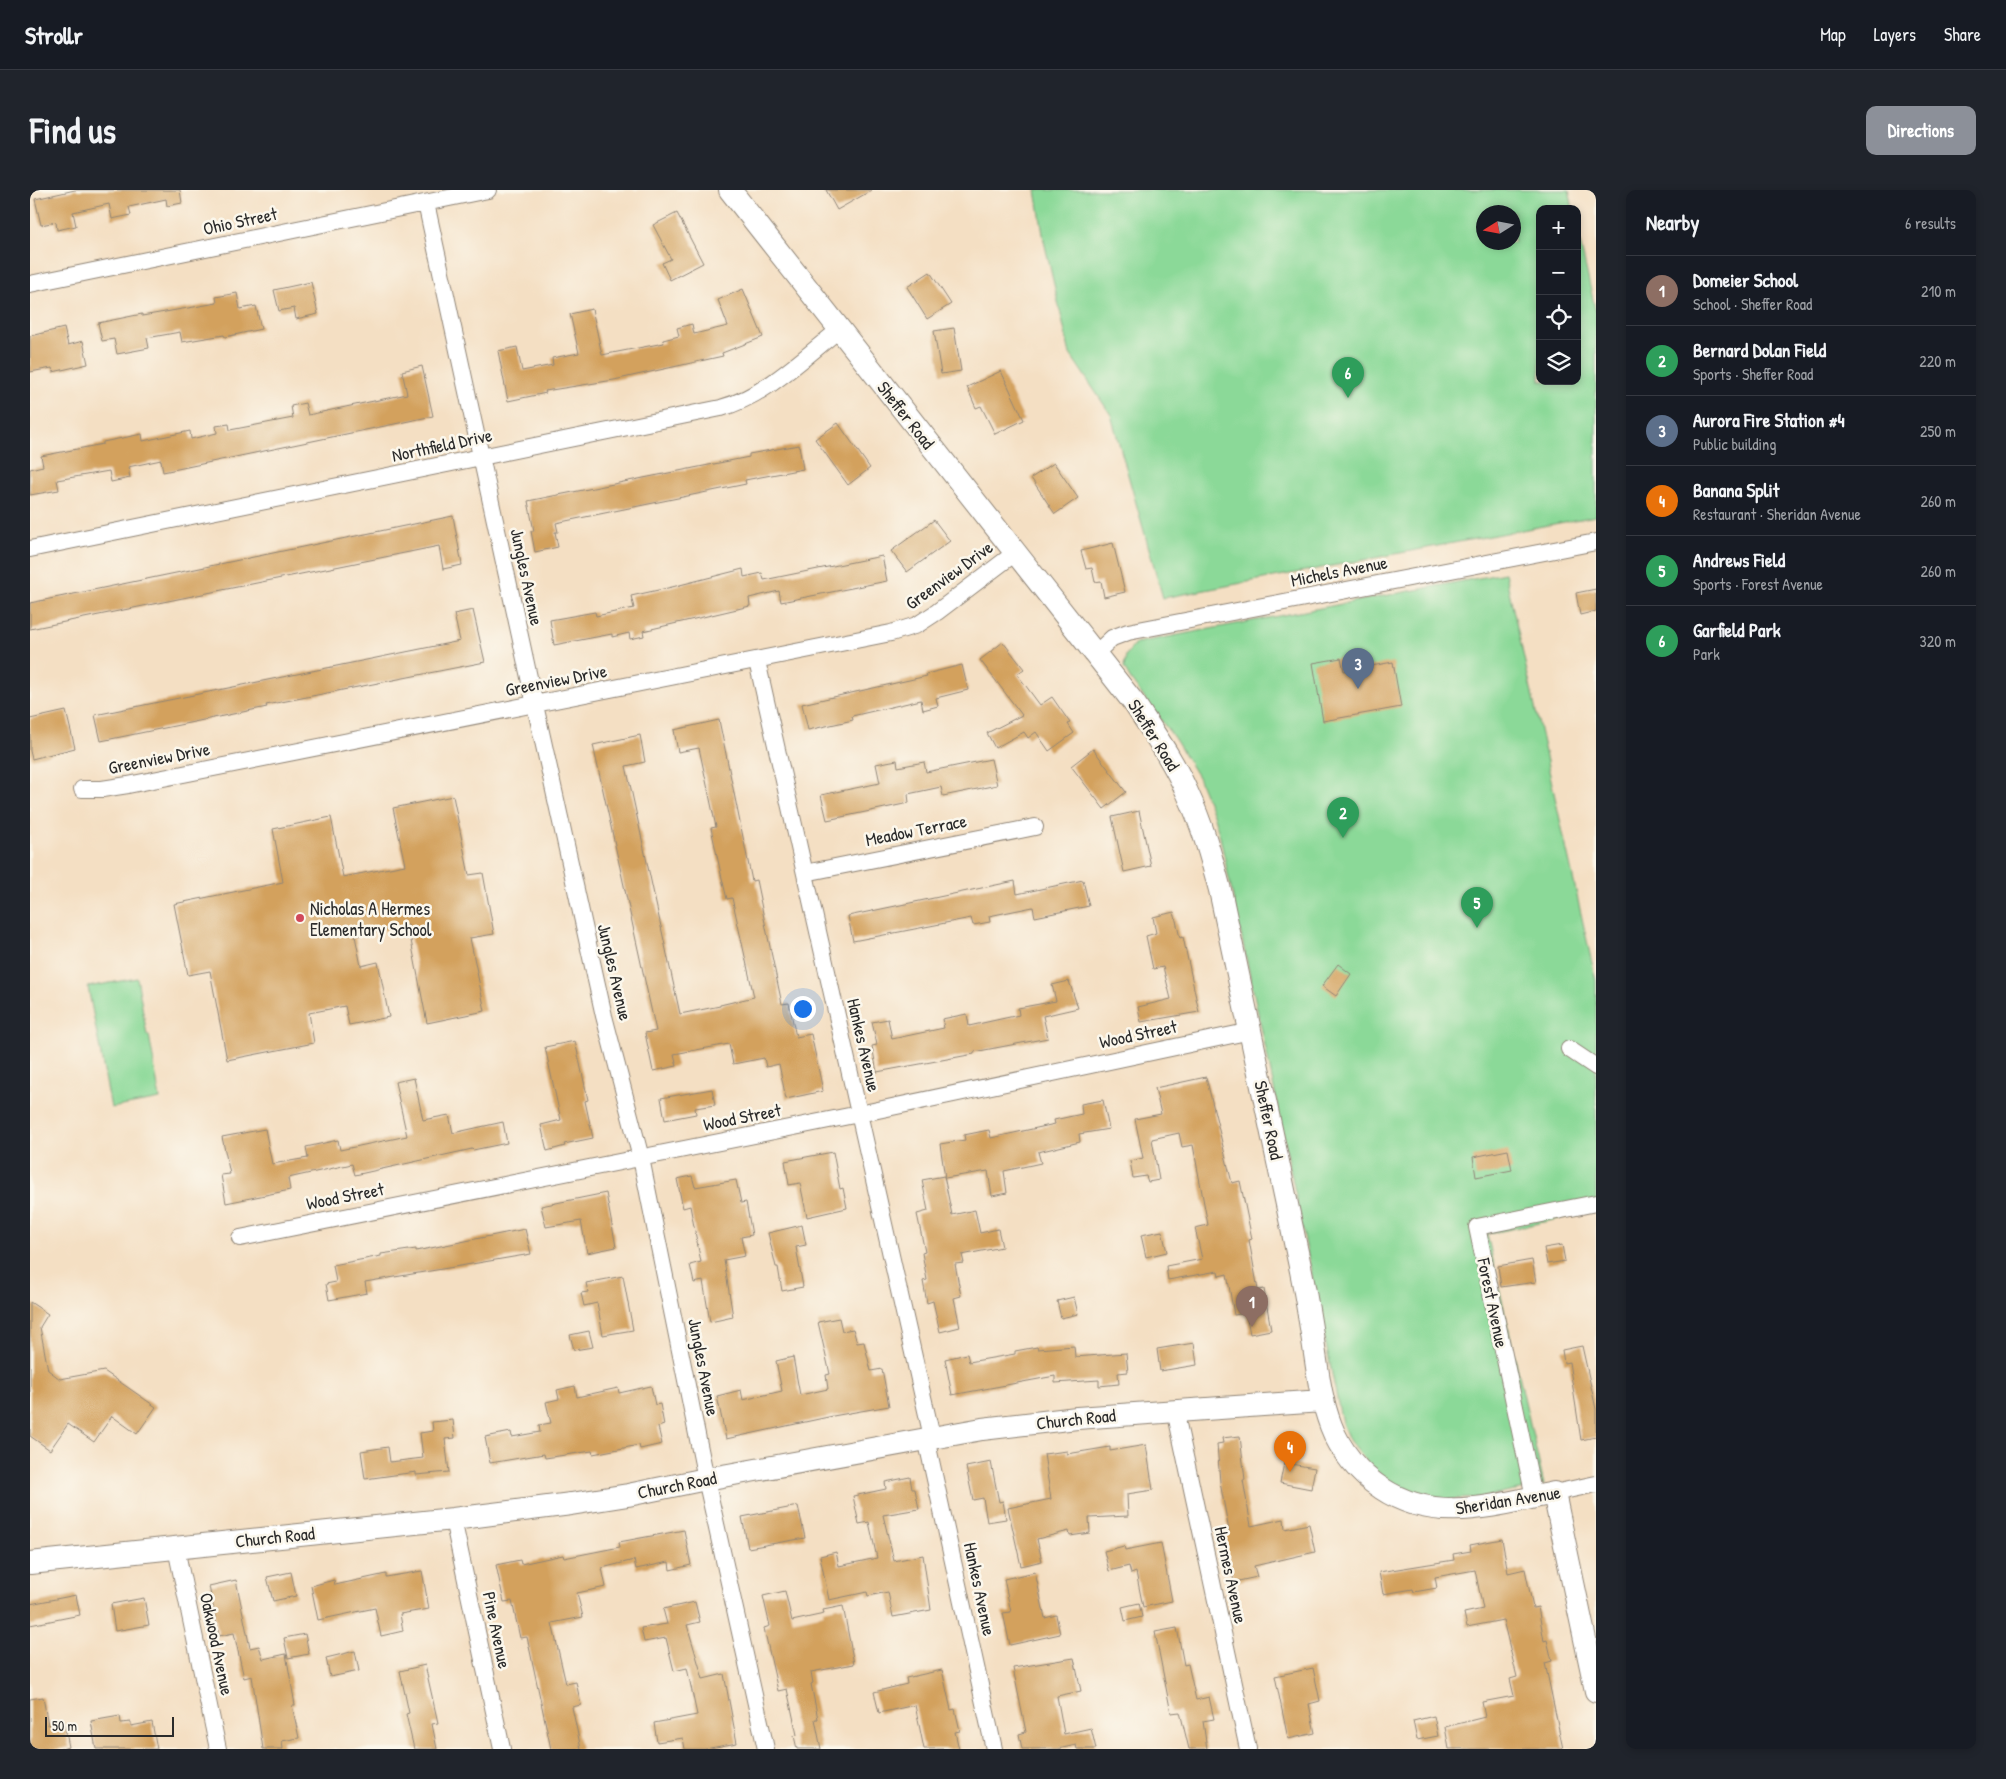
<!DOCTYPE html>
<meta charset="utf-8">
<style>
:root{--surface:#171b24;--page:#20242c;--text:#f1f3f6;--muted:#9ea1a6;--line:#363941;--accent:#8c9099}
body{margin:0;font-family:"Patrick Hand",sans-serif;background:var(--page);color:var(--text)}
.controls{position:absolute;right:15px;top:15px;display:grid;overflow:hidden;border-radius:10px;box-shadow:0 2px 8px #0003}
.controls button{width:45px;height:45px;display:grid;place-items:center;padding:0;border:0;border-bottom:1px solid var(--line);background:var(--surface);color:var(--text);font:25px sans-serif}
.compass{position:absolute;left:1446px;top:15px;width:45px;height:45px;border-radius:50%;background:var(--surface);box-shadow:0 2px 8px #0003;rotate:259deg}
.scale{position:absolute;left:15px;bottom:12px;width:129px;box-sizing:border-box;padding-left:5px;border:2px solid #2b2b2b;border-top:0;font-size:14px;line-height:18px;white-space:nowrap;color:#2b2b2b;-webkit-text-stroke:4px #fbf7ec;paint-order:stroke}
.you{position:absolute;left:772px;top:818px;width:18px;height:18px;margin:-12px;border:4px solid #fff;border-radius:50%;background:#1a73e8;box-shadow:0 0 0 8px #1a73e833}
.badge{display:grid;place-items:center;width:32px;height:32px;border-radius:50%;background:var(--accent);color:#fff;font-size:16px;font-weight:700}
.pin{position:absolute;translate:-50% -41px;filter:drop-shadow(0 1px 2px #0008)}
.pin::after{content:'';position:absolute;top:26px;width:18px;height:15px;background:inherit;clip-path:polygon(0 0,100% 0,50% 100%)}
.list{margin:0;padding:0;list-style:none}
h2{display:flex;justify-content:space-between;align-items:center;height:65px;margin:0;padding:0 20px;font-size:21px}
h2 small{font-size:16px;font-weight:400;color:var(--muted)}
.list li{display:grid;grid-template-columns:32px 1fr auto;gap:15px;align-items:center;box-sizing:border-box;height:70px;padding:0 20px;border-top:1px solid var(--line)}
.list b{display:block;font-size:19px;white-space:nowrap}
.list p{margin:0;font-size:16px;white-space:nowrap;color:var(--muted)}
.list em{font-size:16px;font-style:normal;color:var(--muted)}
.icon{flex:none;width:28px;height:28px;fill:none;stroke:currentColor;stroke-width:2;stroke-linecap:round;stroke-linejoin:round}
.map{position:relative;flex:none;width:1566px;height:1559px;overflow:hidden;border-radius:10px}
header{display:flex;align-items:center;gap:30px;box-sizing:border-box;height:70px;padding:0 25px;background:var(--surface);border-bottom:1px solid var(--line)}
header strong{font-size:24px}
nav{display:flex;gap:28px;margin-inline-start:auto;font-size:18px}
.intro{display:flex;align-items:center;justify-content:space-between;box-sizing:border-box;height:120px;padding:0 30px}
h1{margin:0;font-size:35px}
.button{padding:12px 22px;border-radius:10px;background:var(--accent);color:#fff;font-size:18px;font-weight:700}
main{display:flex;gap:30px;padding:0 30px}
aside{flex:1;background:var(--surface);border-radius:10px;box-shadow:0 2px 8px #0003}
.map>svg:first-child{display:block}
</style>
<header>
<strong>Strollr</strong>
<nav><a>Map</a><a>Layers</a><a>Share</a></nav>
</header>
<div class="intro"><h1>Find us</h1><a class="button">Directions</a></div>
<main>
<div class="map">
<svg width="1566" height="1559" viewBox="0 0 1566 1559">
<rect width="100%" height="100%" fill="#fbf7ec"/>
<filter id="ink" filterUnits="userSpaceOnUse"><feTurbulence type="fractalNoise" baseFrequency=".02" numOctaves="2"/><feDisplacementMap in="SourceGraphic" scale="10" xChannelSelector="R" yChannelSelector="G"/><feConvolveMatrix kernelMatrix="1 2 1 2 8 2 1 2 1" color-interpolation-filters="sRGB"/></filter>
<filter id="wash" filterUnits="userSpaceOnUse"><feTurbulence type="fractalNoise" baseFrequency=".0096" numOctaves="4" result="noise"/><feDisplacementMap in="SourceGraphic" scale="20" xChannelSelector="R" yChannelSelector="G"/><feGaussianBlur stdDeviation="1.12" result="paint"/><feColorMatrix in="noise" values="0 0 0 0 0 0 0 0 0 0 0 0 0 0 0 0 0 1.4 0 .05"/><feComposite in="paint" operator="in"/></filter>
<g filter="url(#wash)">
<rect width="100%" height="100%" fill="#f4dfc3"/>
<!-- green -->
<path fill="#8bd998" stroke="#5b8262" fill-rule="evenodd" d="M1006 0H1539L1543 19H1510V191H1547V39L1566 123V326L1133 408 1081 225 1040 164 1014 51ZM1454 22H1484V52H1454Z
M1475 383 1566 791V1021L1457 1044 1514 1295 1451 1308 1402 1310 1360 1292 1340 1276 1319 1250 1312 1233 1238 869 1190 647 1183 624 1168 587 1145 549 1101 490 1094 478 1096 465 1106 453Z
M107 788 117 845H119L130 909 81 918 58 797Z"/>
<g id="blocks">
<!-- building -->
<path fill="#d3a15d" d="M45 0H150L152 13 137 16 136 9 99 17 101 25 82 29 79 14 43 22 46 36 27 40 26 32 11 35 5 9Z
M796 0H842L807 20Z
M647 23 673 73 640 90 632 73 641 69 623 35Z
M900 82 921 114 897 129 877 97Z
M281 92 288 124 266 129 264 118 249 121 244 100Z
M713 99 733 147 692 163 693 166 584 190 515 201 516 203 478 211 468 161 487 157 492 181 523 175 522 168 549 163 540 124 562 119 572 165 634 153 633 150 649 146 647 138 662 134 664 144 698 136 688 110Z
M207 103 210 119 226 116 231 139 195 147 194 145 152 152 150 142 117 148 119 158 87 164 84 149 72 151 68 133 112 124V126L187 113 186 107Z
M34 138 38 155 53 151 58 174 23 182 22 178 0 182V146Z
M924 138 931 181 911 184 904 141Z
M392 176 403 226 133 282 131 270 98 277 100 288 81 292 79 281 27 290 29 300 0 305V279L13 276 11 266 73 254V252L112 244 113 251 160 241 161 249 187 243 186 236 199 234 200 240 263 228 261 216 275 213 278 225 358 208 377 204 372 181Z
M971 181 994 230 965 244 951 216 946 218 937 197Z
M808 233 840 278 818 295 785 249Z
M769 255 773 279 715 290 716 294 526 333 528 342H525L528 357 505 362 501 341H504L498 311 719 267V264Z
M1024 273 1048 308 1025 324 1001 288Z
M423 326 432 375 413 379 409 356 0 439V413Z
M904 330 920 351 877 382 861 361Z
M1083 353 1095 402 1074 407 1071 391 1065 392 1062 378 1056 379 1051 361Z
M852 366 857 391 751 412 749 401 719 408 720 416 613 441 614 446 600 449 599 443 582 447V444L524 455 520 430 565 422 566 426 604 418 601 406 642 397 713 379 714 387 732 383 734 390Z
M1566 399V421L1550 425 1546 403Z
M443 420 455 472 236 515 237 517 71 551 65 525 430 451 424 424Z
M973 452 994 479 987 484 1010 515 1022 507 1040 533 1038 534 1044 543 1019 561 1006 542 998 548 994 542 965 558 957 543 992 525 950 470Z
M1311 468 1314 481 1363 472 1371 517 1293 531 1283 473Z
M932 475 938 500 906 508 908 516 893 520 891 510 822 526 823 530 778 540 772 514 897 486 896 484Z
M36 521 45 558 2 569 0 561V529Z
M689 530 722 691 726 690 752 814 759 813 766 847 781 844 793 901 756 909 749 874 736 877 734 868 703 874 699 854 644 864 647 876 623 881 615 843 626 841 563 555 610 545 615 572 596 576 650 824 690 816V815L724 807 702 708 697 709 691 684 681 638 686 637 669 558 648 562 644 540Z
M1063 559 1096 602 1074 619 1041 576Z
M961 569 967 595 913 606 911 597 878 604 879 613 797 630 791 605 850 593 846 574 867 570 868 577 894 572 896 582Z
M423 606 439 685 453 683 464 744 440 748 455 821 397 833 378 735 325 746 331 776 348 772 359 827 319 835 315 816 279 823 284 853 197 870 180 781 158 785 144 714 253 692 243 639 301 627 313 687 375 675 363 618Z
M1109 621 1121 676 1094 682 1082 627Z
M1053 690 1059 716 1005 727 1003 717 959 726 960 732 943 735 941 728 823 751 818 726 985 691 987 704Z
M1144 722 1150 748 1153 747 1169 822 1111 832 1108 817 1141 809 1133 777 1123 779 1116 746 1126 743 1123 727Z
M1308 774 1321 784 1306 806 1292 796Z
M1039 791 1048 818 1013 826 1018 848 944 862V864L847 882 842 856 847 855 842 832 858 829 862 849 914 838 912 829 937 824 939 836 989 825 988 818 1026 811 1022 795Z
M545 851 558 910 555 911 563 948 534 954 535 956 517 961 511 935 531 930 515 857Z
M1176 887 1202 993 1210 991 1222 1049 1219 1050 1228 1100 1234 1099 1241 1140 1220 1144 1216 1123 1204 1125 1197 1084 1189 1086 1188 1081 1138 1090 1136 1076 1172 1069 1165 1038 1178 1035 1163 955 1152 957 1149 943 1122 949 1129 990 1118 992 1116 986 1103 988 1100 971 1113 968 1105 929 1131 924 1125 898Z
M384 888 393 930 419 925 423 943 473 932 477 953 443 960 442 959 325 985 322 974 258 988 260 1000 196 1013 191 985 200 984 192 947 235 939 242 974 278 968 276 957 308 950 310 960 377 946 365 892Z
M682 899 685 915 665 918 666 924 635 930 631 908Z
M1073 910 1079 939 1049 944 1050 952 1008 962 1011 973 974 981 977 1003 962 1006 958 981 915 988 910 954 935 950 934 945 959 940 961 948 1025 934 1024 930 1052 924 1051 914Z
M1478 960 1482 980 1446 987 1443 967Z
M803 962 810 999 813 998 817 1018 777 1027 770 993 759 995 755 971Z
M662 986 665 997 706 990 711 1013 716 1012 722 1045 711 1047 715 1066 694 1070 703 1127 680 1132 673 1091 664 1093 660 1075 671 1072 660 1016 653 1018 647 989Z
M914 986 922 1025 945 1020 950 1043 968 1039 972 1057 932 1065 934 1073 925 1074 931 1106 924 1108 930 1137 910 1142 903 1111 897 1113 893 1091 897 1090 892 1063 895 1062 887 1024 898 1021 892 990Z
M576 1003 586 1057 557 1063 551 1031 516 1037 511 1016Z
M772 1035 776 1055 766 1057 773 1097 752 1101 748 1077H746L738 1043Z
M495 1039 501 1064 335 1092 337 1103 299 1110 296 1094 306 1092 303 1075 351 1066V1064L386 1059V1061Z
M1132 1041 1137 1062 1116 1067 1111 1045Z
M1532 1055 1535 1071 1517 1074 1514 1058Z
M1502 1070 1506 1092 1471 1097 1468 1076Z
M593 1086 603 1140 573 1145 567 1113 554 1116 551 1103 558 1102 556 1093Z
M1044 1107 1048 1124 1031 1128 1027 1111Z
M0 1112 18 1124 10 1137 18 1180 30 1189 74 1181 126 1217 107 1244 82 1226 64 1252 38 1234 20 1260 0 1246Z
M809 1128 812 1141 823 1139 827 1153 834 1152 841 1181 852 1179 859 1216 803 1226 696 1249 687 1206 711 1200 713 1210 752 1201 746 1171 763 1167 770 1205 798 1199 796 1185 800 1184 788 1132Z
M559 1141 563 1157 544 1160 540 1145Z
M1164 1153 1167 1175 1130 1181 1127 1159Z
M1044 1156 1045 1167 1096 1163 1098 1182 1088 1183 1089 1194 1069 1196V1190L1025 1193V1186L922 1205 915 1169 937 1164 939 1172 985 1164V1161L1007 1157 1008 1159Z
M1552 1156 1566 1219V1247L1551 1250 1539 1172 1534 1173 1532 1160Z
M545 1196 547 1207 588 1198 589 1203 621 1196 625 1215 630 1214 634 1235 628 1237 632 1254 610 1259 609 1255 563 1264 562 1261 515 1268 514 1264 460 1273 455 1247 481 1242 482 1247 510 1242 509 1235 521 1233 516 1212 529 1209 527 1200Z
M423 1230 425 1248 415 1249 419 1282 386 1285V1282L335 1289 331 1261 358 1257 360 1272 393 1268 390 1243 403 1241 402 1232Z
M1210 1246 1215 1290H1213L1221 1336 1254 1329 1255 1339 1279 1334 1285 1362 1224 1376 1227 1387 1204 1392 1193 1343 1199 1341 1190 1292 1187 1254 1193 1253 1192 1248Z
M1116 1255 1123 1300 1097 1304 1098 1326 1059 1328 1060 1343 1040 1346 1039 1341 1007 1349 1012 1371 991 1376 978 1318 1021 1309 1014 1264 1037 1261V1264L1080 1257V1261Z
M961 1272 969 1312 973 1311 976 1329 957 1332 953 1308 943 1310 936 1277Z
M1254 1273 1285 1278 1281 1299 1250 1293Z
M880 1287 882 1299H885L889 1319 853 1325 864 1371 893 1365 901 1420 863 1427 858 1402 838 1406 837 1402 799 1410 790 1366 806 1362 809 1376 847 1368 839 1332 829 1334 823 1306 856 1299 855 1292Z
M768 1316 775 1348 718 1358 712 1327Z
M654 1340 661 1375 640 1380 639 1372 606 1379 604 1370 572 1378 576 1397 547 1403 553 1427 522 1433 536 1494 546 1492 551 1515 542 1517 551 1559H521L497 1447 490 1448 482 1411 474 1412 466 1375 490 1370 491 1374 533 1365 534 1368 590 1357 589 1352Z
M1472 1349 1478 1383 1495 1379 1503 1418 1508 1417 1514 1451 1517 1450 1522 1471 1515 1473 1533 1559H1419L1415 1537 1455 1527 1452 1512 1484 1506 1480 1489 1487 1487 1473 1430 1437 1437 1434 1423 1453 1419 1445 1380 1405 1387 1407 1398 1384 1402 1383 1399 1353 1404 1349 1382 1424 1370 1423 1364 1441 1361 1440 1355Z
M1131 1353 1142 1411 1113 1417 1106 1382 1101 1384 1099 1376 1079 1381 1074 1361 1094 1356 1095 1360Z
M392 1381 399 1419 370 1424 373 1441 351 1446 345 1418 288 1430 281 1396 304 1390 305 1395 356 1384V1387Z
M261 1382 266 1406 243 1411 237 1387Z
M1005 1382 1015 1428 1026 1425 1030 1444 980 1455 973 1423 981 1422 974 1389Z
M206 1390 220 1458 229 1456 233 1469 256 1464 265 1515H262L269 1548 252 1551 253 1559H233L222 1486 214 1488 204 1443 189 1446 179 1396Z
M755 1401 762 1431 794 1424 793 1420 813 1416 824 1474 781 1482 783 1493 781 1494 788 1529H785L791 1559H767L764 1546 767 1545 757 1499 748 1501 734 1438 740 1436 733 1406Z
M46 1405 50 1425 0 1435V1414Z
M114 1408 119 1435 85 1441 81 1414Z
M665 1412 670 1432 657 1435 673 1489 694 1484 707 1553 675 1559H655L653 1548 627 1552 624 1533 667 1525 657 1478 644 1481 636 1448 614 1452 611 1438 637 1434 633 1419Z
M1109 1413 1112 1427 1095 1431 1092 1417Z
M1147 1438 1154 1475 1158 1474 1166 1510 1179 1507 1184 1529 1173 1531 1177 1559H1159L1150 1522 1141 1523 1125 1442Z
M275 1444 279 1464 258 1468 254 1448Z
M325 1461 329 1481 300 1487 296 1468Z
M1044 1468 1051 1501 1027 1506 1034 1544 1061 1538 1066 1559H1047L1046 1555 1028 1559H992L989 1544 996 1542 983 1478Z
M395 1475 408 1533 402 1534 407 1559H384L376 1524 379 1523 370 1481Z
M1283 1478 1290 1511 1279 1514 1285 1543 1258 1549 1245 1486Z
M912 1480 921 1520 925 1519 930 1541 925 1542 929 1559H894L885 1515 849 1523 844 1502 877 1494 876 1488Z
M13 1507 18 1535 34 1532 39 1557 30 1559H0V1509Z
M90 1526 91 1533 101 1532V1536L122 1532 127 1559H66L61 1531Z
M1404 1526 1408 1546 1387 1550 1383 1531Z"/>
</g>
</g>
<g filter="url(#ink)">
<use href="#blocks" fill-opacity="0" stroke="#908577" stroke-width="1"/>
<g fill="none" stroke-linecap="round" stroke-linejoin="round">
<!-- street casing -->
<g stroke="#908577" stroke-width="18">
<path id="street" d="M396 13 505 515 574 826 611 968 676 1289 736 1559
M0 94 458 0
M0 359 691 218C737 205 773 168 810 139
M1066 463 1082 448 1098 442 1566 352
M727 471 902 1247
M52 599H72L98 595 861 443 887 435 907 422 985 363
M775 683 1005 637
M1539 859 1566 877
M210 1048 829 924 1221 841
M1145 1220 1218 1559
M896 1248 964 1559
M1524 1303 1566 1294
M1504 1307 1447 1037 1566 1013
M423 1329 472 1559
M146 1358 188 1559"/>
</g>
<!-- secondary casing -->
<g stroke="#908577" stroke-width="24">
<path id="secondary" d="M700 0 1104 513C1123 542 1143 570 1157 602 1172 634 1181 666 1190 700 1218 827 1244 954 1271 1081 1276 1106 1280 1131 1284 1157 1288 1184 1291 1210 1301 1236 1310 1260 1329 1284 1351 1298 1406 1335 1464 1315 1524 1303L1566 1501
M0 1373 423 1329 541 1314 598 1305 676 1289 952 1239 1047 1228 1292 1211"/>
</g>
<!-- street -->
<use href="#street" stroke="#fff" stroke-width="16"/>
<!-- secondary -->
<use href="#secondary" stroke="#fff" stroke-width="22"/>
</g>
</g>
<!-- markers -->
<circle fill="#d1495b" stroke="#fbf7ec" stroke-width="2" cx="270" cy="728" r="5"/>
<g text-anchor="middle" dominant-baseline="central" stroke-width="5" stroke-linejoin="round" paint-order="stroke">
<!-- street labels -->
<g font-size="18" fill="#2b2b2b" stroke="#fbf7ec">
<text transform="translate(210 31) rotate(-12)">Ohio Street</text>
<text transform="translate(876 225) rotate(52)">Sheffer Road</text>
<text transform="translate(412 255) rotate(-12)">Northfield Drive</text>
<text transform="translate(1309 381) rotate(-11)">Michels Avenue</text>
<text transform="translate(919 385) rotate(-36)">Greenview Drive</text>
<text transform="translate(497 387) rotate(78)">Jungles Avenue</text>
<text transform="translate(526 490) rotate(-11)">Greenview Drive</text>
<text transform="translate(1124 545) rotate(58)">Sheffer Road</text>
<text transform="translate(129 568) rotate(-11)">Greenview Drive</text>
<text transform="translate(886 640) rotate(-11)">Meadow Terrace</text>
<text transform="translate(585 782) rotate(77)">Jungles Avenue</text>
<text transform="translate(1108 844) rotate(-12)">Wood Street</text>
<text transform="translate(834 855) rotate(77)">Hankes Avenue</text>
<text transform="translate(712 927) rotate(-11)">Wood Street</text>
<text transform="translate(1239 930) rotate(78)">Sheffer Road</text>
<text transform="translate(315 1006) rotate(-11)">Wood Street</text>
<text transform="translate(1463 1113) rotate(78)">Forest Avenue</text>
<text transform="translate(674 1177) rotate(79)">Jungles Avenue</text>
<text transform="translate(1046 1229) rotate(-6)">Church Road</text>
<text transform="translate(647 1295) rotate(-11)">Church Road</text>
<text transform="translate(1478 1310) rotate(-9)">Sheridan Avenue</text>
<text transform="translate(245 1347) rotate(-6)">Church Road</text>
<text transform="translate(1201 1385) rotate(78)">Hermes Avenue</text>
<text transform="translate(950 1399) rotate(78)">Hankes Avenue</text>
<text transform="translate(467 1440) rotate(78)">Pine Avenue</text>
<text transform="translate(187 1454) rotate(78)">Oakwood Avenue</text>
</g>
<!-- poi labels -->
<g font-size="18" fill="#2b2b2b" stroke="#fbf7ec" text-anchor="start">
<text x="280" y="718">Nicholas A Hermes<tspan x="280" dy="21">Elementary School</tspan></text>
</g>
</g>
</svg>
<div class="controls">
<button>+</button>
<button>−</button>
<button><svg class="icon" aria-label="locate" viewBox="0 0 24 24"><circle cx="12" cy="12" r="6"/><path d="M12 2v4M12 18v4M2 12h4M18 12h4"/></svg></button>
<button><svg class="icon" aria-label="layers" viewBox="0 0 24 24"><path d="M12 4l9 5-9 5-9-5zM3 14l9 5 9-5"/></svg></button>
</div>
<svg class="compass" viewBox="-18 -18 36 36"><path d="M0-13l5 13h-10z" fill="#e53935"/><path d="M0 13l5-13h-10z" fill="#9ea1a6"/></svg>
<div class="scale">50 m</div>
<div class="you"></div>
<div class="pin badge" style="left:1222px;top:1137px;background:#8d6e63">1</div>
<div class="pin badge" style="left:1313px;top:648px;background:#2e9e5b">2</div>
<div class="pin badge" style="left:1328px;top:499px;background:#5c6f8a">3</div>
<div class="pin badge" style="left:1260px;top:1282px;background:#e8710a">4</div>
<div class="pin badge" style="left:1447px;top:738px;background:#2e9e5b">5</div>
<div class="pin badge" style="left:1318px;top:208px;background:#2e9e5b">6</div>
</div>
<aside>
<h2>Nearby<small>6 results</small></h2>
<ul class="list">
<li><span class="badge" style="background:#8d6e63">1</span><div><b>Domeier School</b><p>School · Sheffer Road</p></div><em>210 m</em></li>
<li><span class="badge" style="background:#2e9e5b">2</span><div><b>Bernard Dolan Field</b><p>Sports · Sheffer Road</p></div><em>220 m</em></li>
<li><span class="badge" style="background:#5c6f8a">3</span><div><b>Aurora Fire Station #4</b><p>Public building</p></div><em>250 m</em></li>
<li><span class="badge" style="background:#e8710a">4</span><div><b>Banana Split</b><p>Restaurant · Sheridan Avenue</p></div><em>260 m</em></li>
<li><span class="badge" style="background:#2e9e5b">5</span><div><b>Andrews Field</b><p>Sports · Forest Avenue</p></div><em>260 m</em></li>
<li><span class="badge" style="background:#2e9e5b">6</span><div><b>Garfield Park</b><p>Park</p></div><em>320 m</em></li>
</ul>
</aside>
</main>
